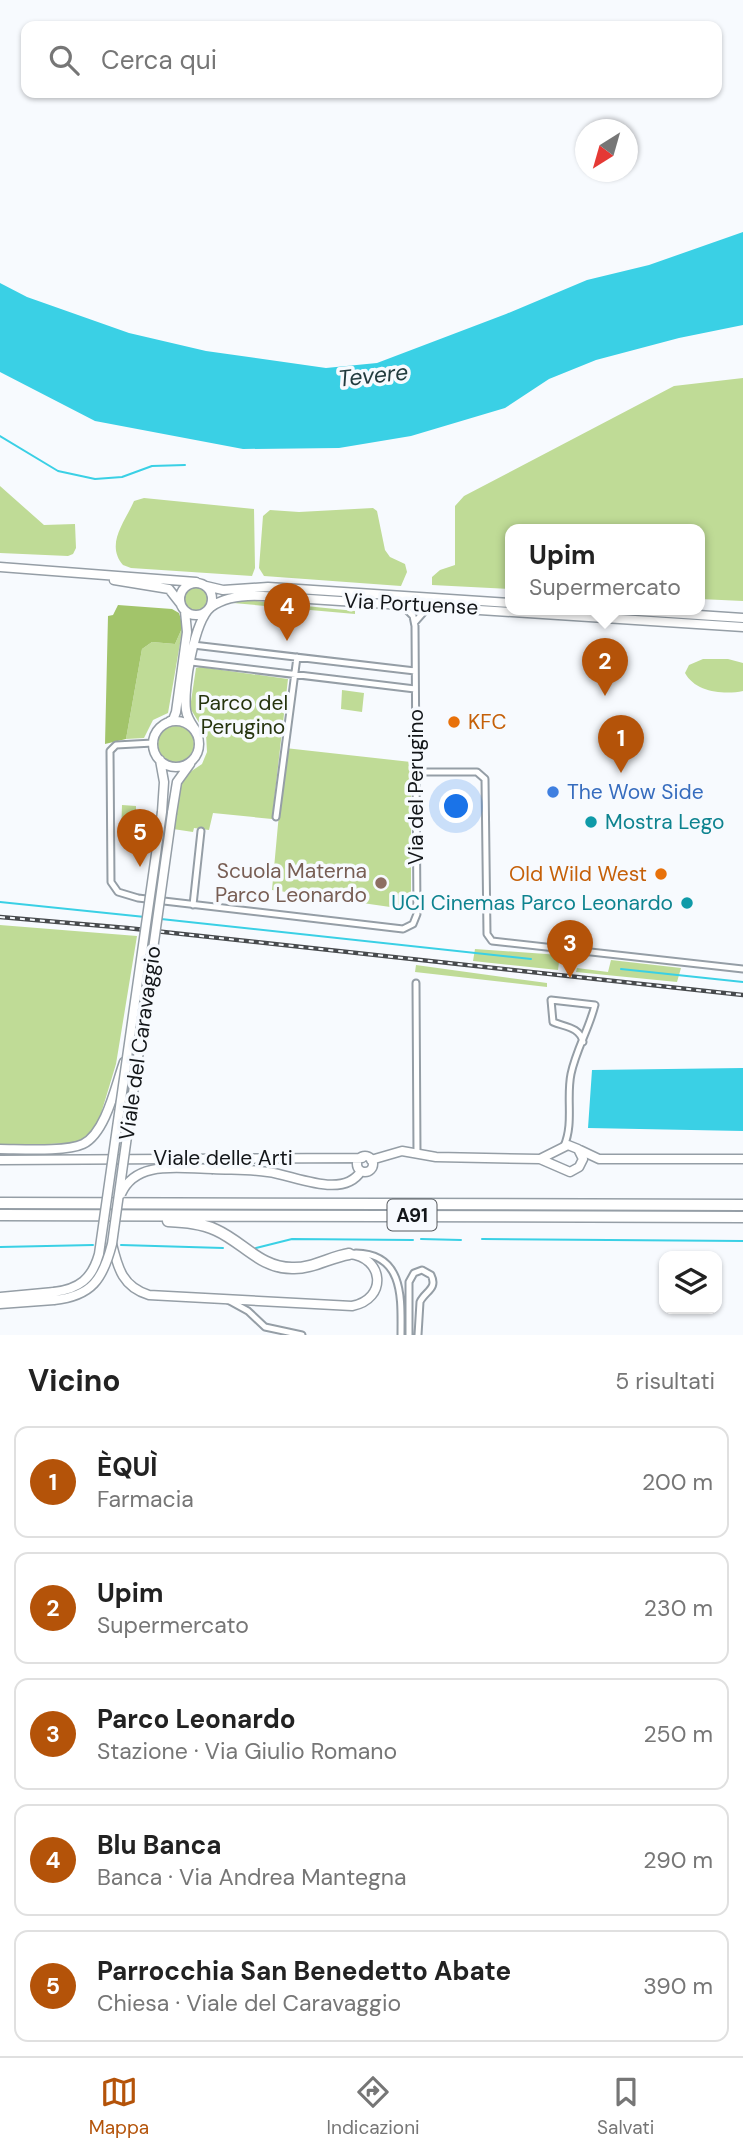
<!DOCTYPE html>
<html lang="it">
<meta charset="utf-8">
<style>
:root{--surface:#fff;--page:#f6f6f6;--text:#222;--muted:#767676;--line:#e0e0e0;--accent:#b45309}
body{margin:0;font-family:"DM Sans",sans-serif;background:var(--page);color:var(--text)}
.controls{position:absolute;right:21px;bottom:21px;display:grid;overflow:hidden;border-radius:14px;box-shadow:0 2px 5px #0004}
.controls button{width:63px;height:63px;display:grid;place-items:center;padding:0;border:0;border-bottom:2px solid var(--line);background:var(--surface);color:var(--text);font:35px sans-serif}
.compass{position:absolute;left:575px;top:119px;width:63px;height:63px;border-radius:50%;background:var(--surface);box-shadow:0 2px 5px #0004;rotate:217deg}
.you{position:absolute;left:457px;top:807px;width:24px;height:24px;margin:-18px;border:5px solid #fff;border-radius:50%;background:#1a73e8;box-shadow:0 0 0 10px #1a73e833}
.badge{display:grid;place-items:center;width:46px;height:46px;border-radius:50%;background:var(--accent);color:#fff;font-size:23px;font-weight:700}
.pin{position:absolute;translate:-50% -58px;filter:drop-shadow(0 2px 4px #0008)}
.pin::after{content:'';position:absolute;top:37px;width:24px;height:21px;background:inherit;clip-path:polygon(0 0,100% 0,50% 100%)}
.popup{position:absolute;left:505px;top:524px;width:200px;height:91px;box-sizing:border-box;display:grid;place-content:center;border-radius:14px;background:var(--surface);filter:drop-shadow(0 2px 5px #0005);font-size:23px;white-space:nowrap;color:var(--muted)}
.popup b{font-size:26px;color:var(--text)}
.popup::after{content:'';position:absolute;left:50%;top:100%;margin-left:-14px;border:14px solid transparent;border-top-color:var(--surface)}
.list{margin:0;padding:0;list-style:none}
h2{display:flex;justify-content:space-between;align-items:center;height:91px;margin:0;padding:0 28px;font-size:30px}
h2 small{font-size:23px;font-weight:400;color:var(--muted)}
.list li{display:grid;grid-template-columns:46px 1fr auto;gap:21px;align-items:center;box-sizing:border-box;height:112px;margin:0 14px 14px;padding:0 14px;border:2px solid var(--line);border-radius:14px}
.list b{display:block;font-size:26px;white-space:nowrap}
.list p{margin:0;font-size:23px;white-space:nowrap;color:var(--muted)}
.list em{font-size:23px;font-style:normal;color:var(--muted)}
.icon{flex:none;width:38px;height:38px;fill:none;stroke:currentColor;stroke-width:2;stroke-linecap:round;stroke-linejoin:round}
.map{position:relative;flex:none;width:743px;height:1335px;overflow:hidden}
.search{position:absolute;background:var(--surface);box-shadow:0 2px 5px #0004;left:21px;right:21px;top:21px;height:77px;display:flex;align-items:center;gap:18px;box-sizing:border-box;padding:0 24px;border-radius:14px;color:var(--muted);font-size:26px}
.sheet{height:721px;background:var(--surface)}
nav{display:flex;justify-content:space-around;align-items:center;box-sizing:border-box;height:98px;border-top:2px solid var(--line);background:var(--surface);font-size:19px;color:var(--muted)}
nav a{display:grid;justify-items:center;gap:4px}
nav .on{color:var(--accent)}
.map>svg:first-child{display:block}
</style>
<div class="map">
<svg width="743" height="1335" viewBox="0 0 743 1335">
<rect width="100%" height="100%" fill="#f7fafe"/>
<!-- green -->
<path fill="#bfdb96" d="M743 378V601L700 599V530H510V589L432 585V577L440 570 455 565V506L464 496 674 386Z
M0 486 44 525 75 524 76 548 73 554 68 556 0 553Z
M144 498 254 509 255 568 252 576 131 568 123 565C105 544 125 522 134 501Z
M373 508 377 511 385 550 390 557 405 564 407 572 401 586 264 576 259 568 263 516 270 510 299 512Z
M184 599a12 12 0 1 1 24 0a12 12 0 1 1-24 0Z
M247 600 355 611V614L233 603Z
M183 626 168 713 153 720 144 738 126 739 142 649 152 642 175 644Z
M703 659H728L743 663V691C724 695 695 692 685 673L689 665Z
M200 667 288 679 272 819 213 813 209 830 194 828 193 832 173 829 180 782 184 776 202 764 207 752 206 734 190 708 196 668Z
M342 690 364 693 362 712 341 709Z
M158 744a18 18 0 1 1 36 0a18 18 0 1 1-36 0Z
M285 748 411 762V910L272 890Z
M122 805 136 806V833H121Z
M0 925 137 936 116 1064 100 1117 89 1136 73 1143 0 1146Z
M475 949 560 955 558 970 473 961Z
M611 960 681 968 677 982 576 972 577 968 608 972Z
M416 965 547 983V987L415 972Z"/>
<!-- forest -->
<path fill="#a2c46a" d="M118 605 172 609 179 613 183 626 175 644 152 642 142 649 126 739 105 744 108 616 113 615Z"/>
<!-- water -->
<path fill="#3ad0e5" d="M743 232V325L679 338 596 360 549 379 505 408 411 436 339 448 243 449 95 421 0 372V283L27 297 129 333 206 351 326 368 377 363 506 314 587 280 649 265Z
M743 1068V1131L588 1128 592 1070Z"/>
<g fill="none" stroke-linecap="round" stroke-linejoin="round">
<!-- stream -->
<path stroke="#3ad0e5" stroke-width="2" d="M0 436 58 471 95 479 122 477 152 466 185 465
M0 902 145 917
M161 919 531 959
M621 969 743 982
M421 1239 461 1240
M482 1239 743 1241
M121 1245 223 1248
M0 1247 93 1245
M256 1248 292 1239 413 1240"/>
<!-- street casing -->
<g stroke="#959ea6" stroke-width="9">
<path id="street" d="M415 622 429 606
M193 645 415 671
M191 662 415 689
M153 743 116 745 110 751 111 882 118 892 138 898 403 929 413 924 417 914 415 626 413 616 404 607
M416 772H477L485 779 487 934 492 941 743 969
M276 817 297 657
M193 905 201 831
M416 983 417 1153
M564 1146C574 1123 566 1098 571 1074 576 1050 589 1029 595 1005L551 1000 553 1022C565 1027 580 1027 583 1042
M356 1253C405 1254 401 1300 401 1335
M228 1300 248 1311 265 1327 302 1335
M409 1335V1282L414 1273 422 1270 431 1275C438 1289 425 1291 420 1302L418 1335"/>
</g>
<!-- secondary casing -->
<g stroke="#959ea6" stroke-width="11">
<path id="secondary" d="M0 567 196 582
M114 580 169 589 180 603
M180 599a16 16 0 1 1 32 0a16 16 0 1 1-32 0Z
M206 586 223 590 268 587 510 603
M624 610 743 618
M153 744a23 23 0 1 1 46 0a23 23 0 1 1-46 0Z
M170 721 173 720 176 712 187 632 185 611
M195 729C191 723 187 718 186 710 183 688 194 621 211 607 226 596 245 595 263 596L743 627
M160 760 164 782 162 812
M172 813 177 782 190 764
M0 1149C20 1149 66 1152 83 1144 106 1133 116 1084 124 1062
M580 1150 599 1159H743
M357 1164a8 8 0 1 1 16 0a8 8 0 1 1-16 0Z
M0 1160 362 1158
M371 1160 402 1151 436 1157 540 1159 570 1172 579 1167 583 1159 578 1149 568 1145 540 1159
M213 1169C231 1170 250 1169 268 1172 294 1175 343 1200 361 1171
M112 1244C118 1269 123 1287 149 1295L352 1306C388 1299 384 1257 349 1254
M0 1297 54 1292
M0 1304 54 1300"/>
</g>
<!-- highway casing -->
<g stroke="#959ea6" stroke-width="13">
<path id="highway" d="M0 1203 743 1205
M0 1215 743 1217
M168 1221C185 1222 201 1223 216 1230 243 1242 260 1268 292 1268 312 1269 330 1257 349 1254"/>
</g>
<!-- street -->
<use href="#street" stroke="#fff" stroke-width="5"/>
<!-- secondary -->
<use href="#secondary" stroke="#fff" stroke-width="8"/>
<!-- highway -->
<use href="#highway" stroke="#fff" stroke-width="10"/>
<!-- rail casing -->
<g stroke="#474a4d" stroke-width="4.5">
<path id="rail" d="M0 917 127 928 743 995"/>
</g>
<!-- rail -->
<use href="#rail" stroke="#f7fafe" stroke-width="2" stroke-dasharray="5" stroke-linecap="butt"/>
<!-- secondary-bridge casing -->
<g stroke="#959ea6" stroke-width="11" stroke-linecap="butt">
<path id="secondary-bridge" d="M121 1194C136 1159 181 1169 213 1169
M54 1292C79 1289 92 1279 99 1254L162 812
M54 1300C92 1296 103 1279 112 1244L172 813"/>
</g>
<!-- secondary-bridge -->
<use href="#secondary-bridge" stroke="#fff" stroke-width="8"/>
</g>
<!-- markers -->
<g fill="#e8710a" stroke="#f7fafe" stroke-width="2.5">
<circle cx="454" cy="722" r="7"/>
<circle cx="661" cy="874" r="7"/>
</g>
<circle fill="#3f7fe0" stroke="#f7fafe" stroke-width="2.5" cx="553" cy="792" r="7"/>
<g fill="#0f9aa8" stroke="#f7fafe" stroke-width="2.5">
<circle cx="591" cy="822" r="7"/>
<circle cx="687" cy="903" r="7"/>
</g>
<circle fill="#8d6e63" stroke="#f7fafe" stroke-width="2.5" cx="381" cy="883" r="7"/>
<g text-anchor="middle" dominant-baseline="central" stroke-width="7" stroke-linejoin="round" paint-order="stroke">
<!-- shield labels -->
<rect fill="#f7fafe" stroke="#575a5e" stroke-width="2" x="387.5" y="1199.5" width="49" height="31" rx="5"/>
<g font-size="19" font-weight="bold" fill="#131619">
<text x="412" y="1215">A91</text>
</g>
<!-- street labels -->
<g font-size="21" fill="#131619" stroke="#f7fafe">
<text transform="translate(411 604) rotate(3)">Via Portuense</text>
<text transform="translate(416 787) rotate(-90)">Via del Perugino</text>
<text transform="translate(140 1043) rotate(-82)">Viale del Caravaggio</text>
<text x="223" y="1158">Viale delle Arti</text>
</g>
<!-- park labels -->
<g font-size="21" fill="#26340e" stroke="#f7fafe">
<text x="243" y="703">Parco del<tspan x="243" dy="24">Perugino</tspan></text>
</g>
<!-- food labels -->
<g font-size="21" fill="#c56008" stroke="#f7fafe" text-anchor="start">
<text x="468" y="722">KFC</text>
<text x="647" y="874" text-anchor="end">Old Wild West</text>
</g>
<!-- shop labels -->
<g font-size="21" fill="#366cbe" stroke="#f7fafe" text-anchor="start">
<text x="567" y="792">The Wow Side</text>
</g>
<!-- culture labels -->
<g font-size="21" fill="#0d838f" stroke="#f7fafe" text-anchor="start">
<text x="605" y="822">Mostra Lego</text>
<text x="673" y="903" text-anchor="end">UCI Cinemas Parco Leonardo</text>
</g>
<!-- education labels -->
<g font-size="21" fill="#785e54" stroke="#f7fafe" text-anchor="end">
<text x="367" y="871">Scuola Materna<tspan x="367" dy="24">Parco Leonardo</tspan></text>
</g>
<!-- water labels -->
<g font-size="23" font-style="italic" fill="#233c3f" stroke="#f7fafe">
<text transform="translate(373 375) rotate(-6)">Tevere</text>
</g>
</g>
</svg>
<div class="controls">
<button><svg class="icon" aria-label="layers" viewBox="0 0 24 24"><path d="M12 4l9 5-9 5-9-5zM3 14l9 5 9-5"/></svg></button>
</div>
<svg class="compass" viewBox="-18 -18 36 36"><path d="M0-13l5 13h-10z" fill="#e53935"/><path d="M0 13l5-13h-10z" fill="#767676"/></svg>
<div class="you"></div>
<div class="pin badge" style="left:621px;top:773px">1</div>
<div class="pin badge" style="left:605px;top:696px">2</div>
<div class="popup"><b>Upim</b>Supermercato</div>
<div class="pin badge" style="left:570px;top:978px">3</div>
<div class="pin badge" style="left:287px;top:641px">4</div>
<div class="pin badge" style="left:140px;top:867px">5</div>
<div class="search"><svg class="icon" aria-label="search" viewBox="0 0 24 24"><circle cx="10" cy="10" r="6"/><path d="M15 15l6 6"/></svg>Cerca qui</div>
</div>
<section class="sheet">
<h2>Vicino<small>5 risultati</small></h2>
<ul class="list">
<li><span class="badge">1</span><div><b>ÈQUÌ</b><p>Farmacia</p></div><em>200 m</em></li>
<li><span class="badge">2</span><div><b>Upim</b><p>Supermercato</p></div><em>230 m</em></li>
<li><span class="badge">3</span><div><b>Parco Leonardo</b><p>Stazione · Via Giulio Romano</p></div><em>250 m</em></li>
<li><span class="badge">4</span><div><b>Blu Banca</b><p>Banca · Via Andrea Mantegna</p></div><em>290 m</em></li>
<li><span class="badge">5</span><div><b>Parrocchia San Benedetto Abate</b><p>Chiesa · Viale del Caravaggio</p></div><em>390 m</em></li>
</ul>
</section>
<nav>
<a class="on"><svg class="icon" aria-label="map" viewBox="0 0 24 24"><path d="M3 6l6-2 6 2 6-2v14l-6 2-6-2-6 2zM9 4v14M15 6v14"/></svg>Mappa</a>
<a><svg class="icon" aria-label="directions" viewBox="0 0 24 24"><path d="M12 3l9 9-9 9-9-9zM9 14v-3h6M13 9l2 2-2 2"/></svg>Indicazioni</a>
<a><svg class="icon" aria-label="saved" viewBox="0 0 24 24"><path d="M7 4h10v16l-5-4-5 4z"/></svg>Salvati</a>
</nav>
